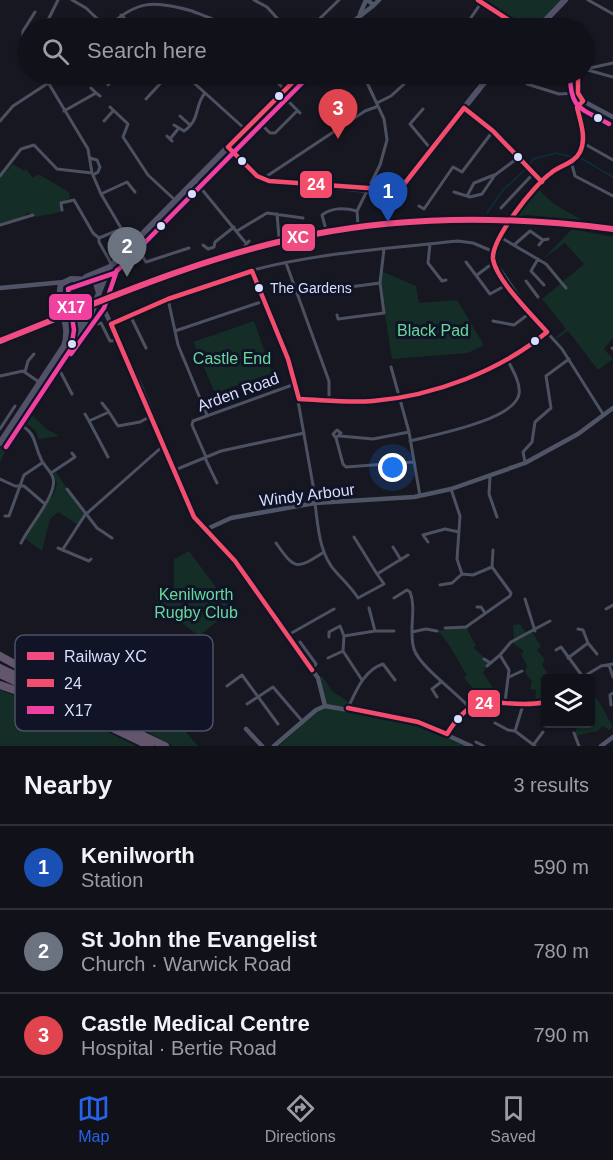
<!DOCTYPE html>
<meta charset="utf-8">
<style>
:root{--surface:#101119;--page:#191a22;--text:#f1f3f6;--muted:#9c9da2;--line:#303138;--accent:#2563eb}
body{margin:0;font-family:Helvetica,sans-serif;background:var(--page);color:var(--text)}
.controls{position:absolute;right:18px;bottom:18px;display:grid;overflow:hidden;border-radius:6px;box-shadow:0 2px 4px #0004}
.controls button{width:54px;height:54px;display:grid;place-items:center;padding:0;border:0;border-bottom:2px solid var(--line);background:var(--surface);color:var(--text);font:30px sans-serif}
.you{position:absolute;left:393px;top:468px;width:21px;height:21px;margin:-15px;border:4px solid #fff;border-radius:50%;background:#1a73e8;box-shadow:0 0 0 9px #1a73e833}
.badge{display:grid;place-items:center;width:39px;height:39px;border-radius:50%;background:var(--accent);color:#fff;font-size:20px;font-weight:700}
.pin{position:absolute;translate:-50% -50px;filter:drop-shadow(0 2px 3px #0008)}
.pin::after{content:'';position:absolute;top:32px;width:21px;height:18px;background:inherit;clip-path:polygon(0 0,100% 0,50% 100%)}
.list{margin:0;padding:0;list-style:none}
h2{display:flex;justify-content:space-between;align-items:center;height:78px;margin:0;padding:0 24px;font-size:26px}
h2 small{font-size:20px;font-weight:400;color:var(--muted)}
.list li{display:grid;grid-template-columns:39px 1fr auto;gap:18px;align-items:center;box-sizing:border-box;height:84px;padding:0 24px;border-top:2px solid var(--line)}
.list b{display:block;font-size:22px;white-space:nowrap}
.list p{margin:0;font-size:20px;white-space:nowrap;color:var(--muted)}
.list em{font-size:20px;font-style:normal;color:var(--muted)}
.icon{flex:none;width:33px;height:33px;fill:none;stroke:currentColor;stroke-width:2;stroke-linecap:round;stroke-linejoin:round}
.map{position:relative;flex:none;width:613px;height:746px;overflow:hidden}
.search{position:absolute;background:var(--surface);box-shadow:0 2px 4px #0004;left:18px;right:18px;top:18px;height:66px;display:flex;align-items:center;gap:15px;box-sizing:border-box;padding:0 21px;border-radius:33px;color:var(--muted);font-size:22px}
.sheet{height:330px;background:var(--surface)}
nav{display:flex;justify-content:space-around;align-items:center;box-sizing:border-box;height:84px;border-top:2px solid var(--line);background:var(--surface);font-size:16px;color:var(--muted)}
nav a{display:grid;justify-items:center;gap:3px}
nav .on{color:var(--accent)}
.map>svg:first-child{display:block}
</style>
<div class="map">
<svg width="613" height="746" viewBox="0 0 613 746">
<rect width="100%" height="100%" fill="#161721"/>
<!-- green -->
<path fill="#142d26" d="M482 0H562L540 24 529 28 510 20 507 13 498 12Z
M13 164 24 171 26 169 33 178 38 174 69 192 70 198 60 203 61 212 35 217 27 212 24 217 0 224V178Z
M538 189 554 204 582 220 527 215 516 217Z
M572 229 613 237V338L604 349 613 359 598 370 568 331 557 339 556 337 566 329 542 299 584 264 565 243 543 259Z
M381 271 416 286 419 303 457 300 484 345 468 353 392 359 380 283Z
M254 321 272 373 215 393 193 342Z
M24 408 48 430 60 436 39 439 35 430 21 420 0 462V449Z
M56 472 85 515 78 525 58 512 50 519 42 551 24 538 54 493 57 483 53 475Z
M189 551 232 609 199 636 157 604 156 592H174V559Z
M520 624 527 635 532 632 541 646 537 650 545 659 542 665 551 678H546L545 702 535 705 536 690 530 689 532 682 525 672 527 666 521 654 524 651 511 642 514 641 513 625Z
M466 627 476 646 473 647 489 662 483 673 492 686 493 696 480 697 464 678 467 675C459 663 447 638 437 631Z
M87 660 180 725 198 746H173L52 679Z
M322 676 332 691 350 703 348 708 367 716 416 725 466 746H279L317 711 325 706 319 679Z
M0 690 95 726 136 746H0Z
M590 692 598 700 613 727 609 730 603 726 597 731 575 736 576 729 583 724H590Z"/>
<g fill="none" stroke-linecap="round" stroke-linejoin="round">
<!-- stream -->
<path stroke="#0e2e40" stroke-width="1.5" d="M581 158 613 177
M529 166 533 159 556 153 573 157
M487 213 503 190 526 169
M79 725 86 737 98 746"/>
<!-- street -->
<path stroke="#4c5161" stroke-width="3" d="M72 0 86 8 107 28
M254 0 267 7 286 28
M588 0 613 14
M121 15 135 28
M312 26 339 0
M44 28 58 0
M107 28C136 0 154 0 192 11 204 16 217 19 226 28
M445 28 441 24 445 20
M464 28 481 3
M494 28 503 18
M28 44 23 40V31L35 12
M590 68 613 63
M584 69 613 77
M43 74 88 149 92 173 101 194 131 245
M184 74 245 129
M269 74 284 89
M527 84 559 94 578 93
M108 85 118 74
M91 88 96 93
M146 99 169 74
M288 101 300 113
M583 101 577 107 583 134 579 154C571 164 557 166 548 175 534 187 492 242 493 259L534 318 562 349 603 414
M377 103 391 96 415 74
M110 107 128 124 123 137 148 175 175 200
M464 108 493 131 542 182
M423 109 410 124 430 148
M64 111 96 93 100 96
M180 116 190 125
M256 119 270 133H275L297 111
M0 121 13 106 62 74
M104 121 113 111
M174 125 184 131C201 119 194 106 205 93
M167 136 172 141
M170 139 178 129
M583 143 613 160
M90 158 97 160 100 167 98 172 93 175
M571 161 575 176 613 196
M0 176 21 149 34 145 57 169 92 173
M264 178 365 111 376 107
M195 181 245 242
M454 192 470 197 482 194 495 175 519 157
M101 194 127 182 135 192
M467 196 474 183 494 175
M419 206 424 209 453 167 462 172 493 131
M501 208 533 174
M62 210 61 203 74 200 93 233 99 238 121 229
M277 214 279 237H281
M0 225 33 215
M358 225 357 211 380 165 387 140 384 119 363 74
M325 226 322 215C332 207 346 208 357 211
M237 231 267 213 303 218
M500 237 546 264 566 288
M99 238V242L112 265
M135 244 146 262 189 248
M430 244 428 263 442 281 446 280
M203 245 208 249 214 247 215 242 234 227
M514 245 530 231 543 240 548 239
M539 245 543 240
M245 246 249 241
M538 259 531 271 544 285
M466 262 490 294 508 284
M286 263 329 381V400
M252 271 277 329 295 384 316 502
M477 275 489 266
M526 281 538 297
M297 294 380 283
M168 299 178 345 207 415
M130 315 146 348
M337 315 338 319 384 313 380 283 384 249
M493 321 514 325 530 313
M111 324C156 302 204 283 253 270 319 253 390 248 458 241L473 243 492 251
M175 331 264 301
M612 348 613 349
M391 367 409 432 420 496
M25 372 28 361 34 354
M0 376 23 371 39 382
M72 394 59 369 93 325 101 323 110 341 119 340
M299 399C323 400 348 403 373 401 420 399 515 365 547 332
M102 403 109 412
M85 414 89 421
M16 422C38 434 32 440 41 459 44 466 51 471 53 478 58 494 29 526 21 543
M0 429 15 406
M340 436 373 439 409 432
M336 438 333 434 337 430 341 433 336 438 343 464 346 467 413 462
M410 441C433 435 515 420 519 394 521 383 512 369 507 359
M108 457 89 421 109 412 118 426 140 422 151 416
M206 457 192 425 193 421 295 384
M205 458 217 483
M525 462 523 452 532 442 535 422 551 408 546 376 569 359
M175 470 221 451 304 433
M51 473 75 457 72 453
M490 477 489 494 497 517
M0 479 15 486H24L45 504
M67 489 97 528 112 538
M451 489 460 516 457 559 462 574 473 575 492 567 493 550
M315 503C318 526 319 554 336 572 344 581 351 587 358 598L384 584 377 574 408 555
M5 516H9L24 475 42 463
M354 537 377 574
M428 542 423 535 445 529 459 532
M276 543C295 570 296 570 324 552
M393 547 401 560
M58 548 89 561 91 559
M63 549 85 515 163 446
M440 585 452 583 462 574
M394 598 407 590 410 592C417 609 408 631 414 649 419 666 456 692 469 707
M525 599 535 631
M477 607H481L485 613
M369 608 375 631
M606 609 613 605
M445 628 466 627 510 596 511 593 492 567
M412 632 426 629 437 631
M288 635 334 609
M329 637V632L340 626 344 636
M300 642 316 664 312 670
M588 643 597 654
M556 650 561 647 583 677
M328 658 343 651
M568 658 588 643 583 630 578 629
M484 659 489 662
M609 665 613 677
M487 666 500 655
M509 677 522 671
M583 677 601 666 613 664
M362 680 343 651 344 636 375 631H394
M227 686 242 675 278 724
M437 697 432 689 441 682
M505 702 509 670 500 655 511 642 550 621
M247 704 273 687 303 722
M523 705 515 731 535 746
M611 705 610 695 613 693
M348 708C356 691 364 670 383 664L395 680
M495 723 508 730 515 731
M574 733 579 746
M447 734C475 676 505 716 546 702
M476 742 484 746
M534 744 543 732"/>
<!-- secondary -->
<path stroke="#4f5467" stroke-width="4.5" d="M367 0 374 5 379 0
M478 0 521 28
M360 14 366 0
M345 28 374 5
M578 74V93L583 101 613 117
M228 147 301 74
M0 288 64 282
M99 299 141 387 194 517 235 561 318 678 325 706
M207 529 231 518 315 503 414 497 451 489 525 463 578 434 613 408
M246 729 262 746
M274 746 316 710 325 706 418 722 471 746
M601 746 613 737"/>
<!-- primary -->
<path stroke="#525168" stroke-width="6" d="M538 28 565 0
M86 277 110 267 228 147 257 176 269 181 368 190 400 188 491 74
M100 290 108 270
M64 351 85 323
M0 443 64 346C72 324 55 305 61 284L71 279 95 280 99 293 91 315 76 326 66 321"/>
<!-- highway -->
<path stroke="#62556c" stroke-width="8" d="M0 656 76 698
M0 668 165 746
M0 674 150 746
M0 685 50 702"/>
<!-- bus-1 casing -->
<g stroke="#111326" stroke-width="9">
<path id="bus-1" d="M478 0 521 28
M301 74 228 147 257 176 269 181 396 190 405 183 464 108 493 131 542 182
M387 190 386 207 389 212 393 208V190
M312 670 235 561 194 517 111 324 168 299 252 271 288 359 299 399C324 400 348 403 373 401 434 396 500 371 547 332 533 316 496 280 493 259 491 239 535 184 551 173 560 165 574 164 580 152 587 138 580 121 577 107L583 101 578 93V74
M348 708 418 722 447 734C479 682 498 712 546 702"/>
</g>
<!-- bus-2 casing -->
<g stroke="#111326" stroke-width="9">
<path id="bus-2" d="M570 74C570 110 581 108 609 124
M71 354 104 308 117 270
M6 447 71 349 74 330 68 289 115 273 306 79"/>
</g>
<!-- bus-1 -->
<use href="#bus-1" stroke="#f44d6c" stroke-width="4.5"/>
<!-- bus-2 -->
<use href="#bus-2" stroke="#f240a1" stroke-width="4.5"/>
<!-- rail-1 casing -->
<g stroke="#111326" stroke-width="10">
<path id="rail-1" d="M0 341C101 301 203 256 310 235 410 215 511 216 613 229"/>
</g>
<!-- rail-1 -->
<use href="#rail-1" stroke="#f14c82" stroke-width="6"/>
</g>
<!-- markers -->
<g fill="#d8dffd" stroke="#111326" stroke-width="2">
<circle cx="279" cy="96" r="5"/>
<circle cx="598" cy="118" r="5"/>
<circle cx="518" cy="157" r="5"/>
<circle cx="242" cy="161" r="5"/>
<circle cx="192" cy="194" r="5"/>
<circle cx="161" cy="226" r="5"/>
<circle cx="259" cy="288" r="5"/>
<circle cx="535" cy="341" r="5"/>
<circle cx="72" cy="344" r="5"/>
<circle cx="458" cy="719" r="5"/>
</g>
<g text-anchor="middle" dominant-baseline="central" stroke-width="6" stroke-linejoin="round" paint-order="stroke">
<!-- bus labels -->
<g font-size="14" fill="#d8dffd" stroke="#111326" text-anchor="start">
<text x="270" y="288">The Gardens</text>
</g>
<!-- park labels -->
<g font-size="16" fill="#67da9b" stroke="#111326">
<text x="433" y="330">Black Pad</text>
<text x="232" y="358">Castle End</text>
<text x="196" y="594">Kenilworth<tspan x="196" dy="18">Rugby Club</tspan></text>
</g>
<!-- street labels -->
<g font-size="16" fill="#d8dffd" stroke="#111326">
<text transform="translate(238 392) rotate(-20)">Arden Road</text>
<text transform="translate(307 495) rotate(-7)">Windy Arbour</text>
</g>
</g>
<!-- legend -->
<rect x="15" y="635" width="198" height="96" rx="9" fill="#111326" stroke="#4d5066" stroke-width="1.5"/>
<rect x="27" y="652" width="27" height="8" fill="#f14c82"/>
<rect x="27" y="679" width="27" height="8" fill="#f44d6c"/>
<rect x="27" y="706" width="27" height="8" fill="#f240a1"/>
<g font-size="16" fill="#d8dffd">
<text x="64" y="662">Railway XC</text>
<text x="64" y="689">24</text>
<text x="64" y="716">X17</text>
</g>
<g stroke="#111326" stroke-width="2">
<rect x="299" y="170" width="34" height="29" rx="6" fill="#f44d6c"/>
<rect x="281" y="223" width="35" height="29" rx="6" fill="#f14c82"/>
<rect x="48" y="293" width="45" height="28" rx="6" fill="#f240a1"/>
<rect x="467" y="689" width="34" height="29" rx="6" fill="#f44d6c"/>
</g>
<g font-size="16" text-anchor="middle" font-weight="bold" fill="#fff">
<text x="316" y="190">24</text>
<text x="298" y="243">XC</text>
<text x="71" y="313">X17</text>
<text x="484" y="709">24</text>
</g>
</svg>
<div class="controls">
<button><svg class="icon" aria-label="layers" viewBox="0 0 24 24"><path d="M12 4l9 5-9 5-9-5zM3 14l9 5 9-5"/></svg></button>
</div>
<div class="you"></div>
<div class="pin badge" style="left:388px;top:222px;background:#1a4fb4">1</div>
<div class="pin badge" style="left:127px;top:277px;background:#6b7280">2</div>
<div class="pin badge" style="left:338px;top:139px;background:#e0444e">3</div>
<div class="search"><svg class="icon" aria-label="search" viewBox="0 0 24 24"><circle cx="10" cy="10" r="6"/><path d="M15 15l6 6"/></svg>Search here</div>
</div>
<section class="sheet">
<h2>Nearby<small>3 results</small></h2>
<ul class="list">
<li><span class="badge" style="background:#1a4fb4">1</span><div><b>Kenilworth</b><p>Station</p></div><em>590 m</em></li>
<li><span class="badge" style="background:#6b7280">2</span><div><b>St John the Evangelist</b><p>Church · Warwick Road</p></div><em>780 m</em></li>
<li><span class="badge" style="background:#e0444e">3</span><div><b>Castle Medical Centre</b><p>Hospital · Bertie Road</p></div><em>790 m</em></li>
</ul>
</section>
<nav>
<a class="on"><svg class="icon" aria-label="map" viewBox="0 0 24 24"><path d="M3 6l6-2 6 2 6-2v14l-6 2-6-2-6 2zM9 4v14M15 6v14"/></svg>Map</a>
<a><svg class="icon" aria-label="directions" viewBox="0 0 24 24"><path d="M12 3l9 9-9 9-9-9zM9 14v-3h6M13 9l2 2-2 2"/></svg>Directions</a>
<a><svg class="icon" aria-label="saved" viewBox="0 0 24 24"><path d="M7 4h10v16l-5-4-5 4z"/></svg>Saved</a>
</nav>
